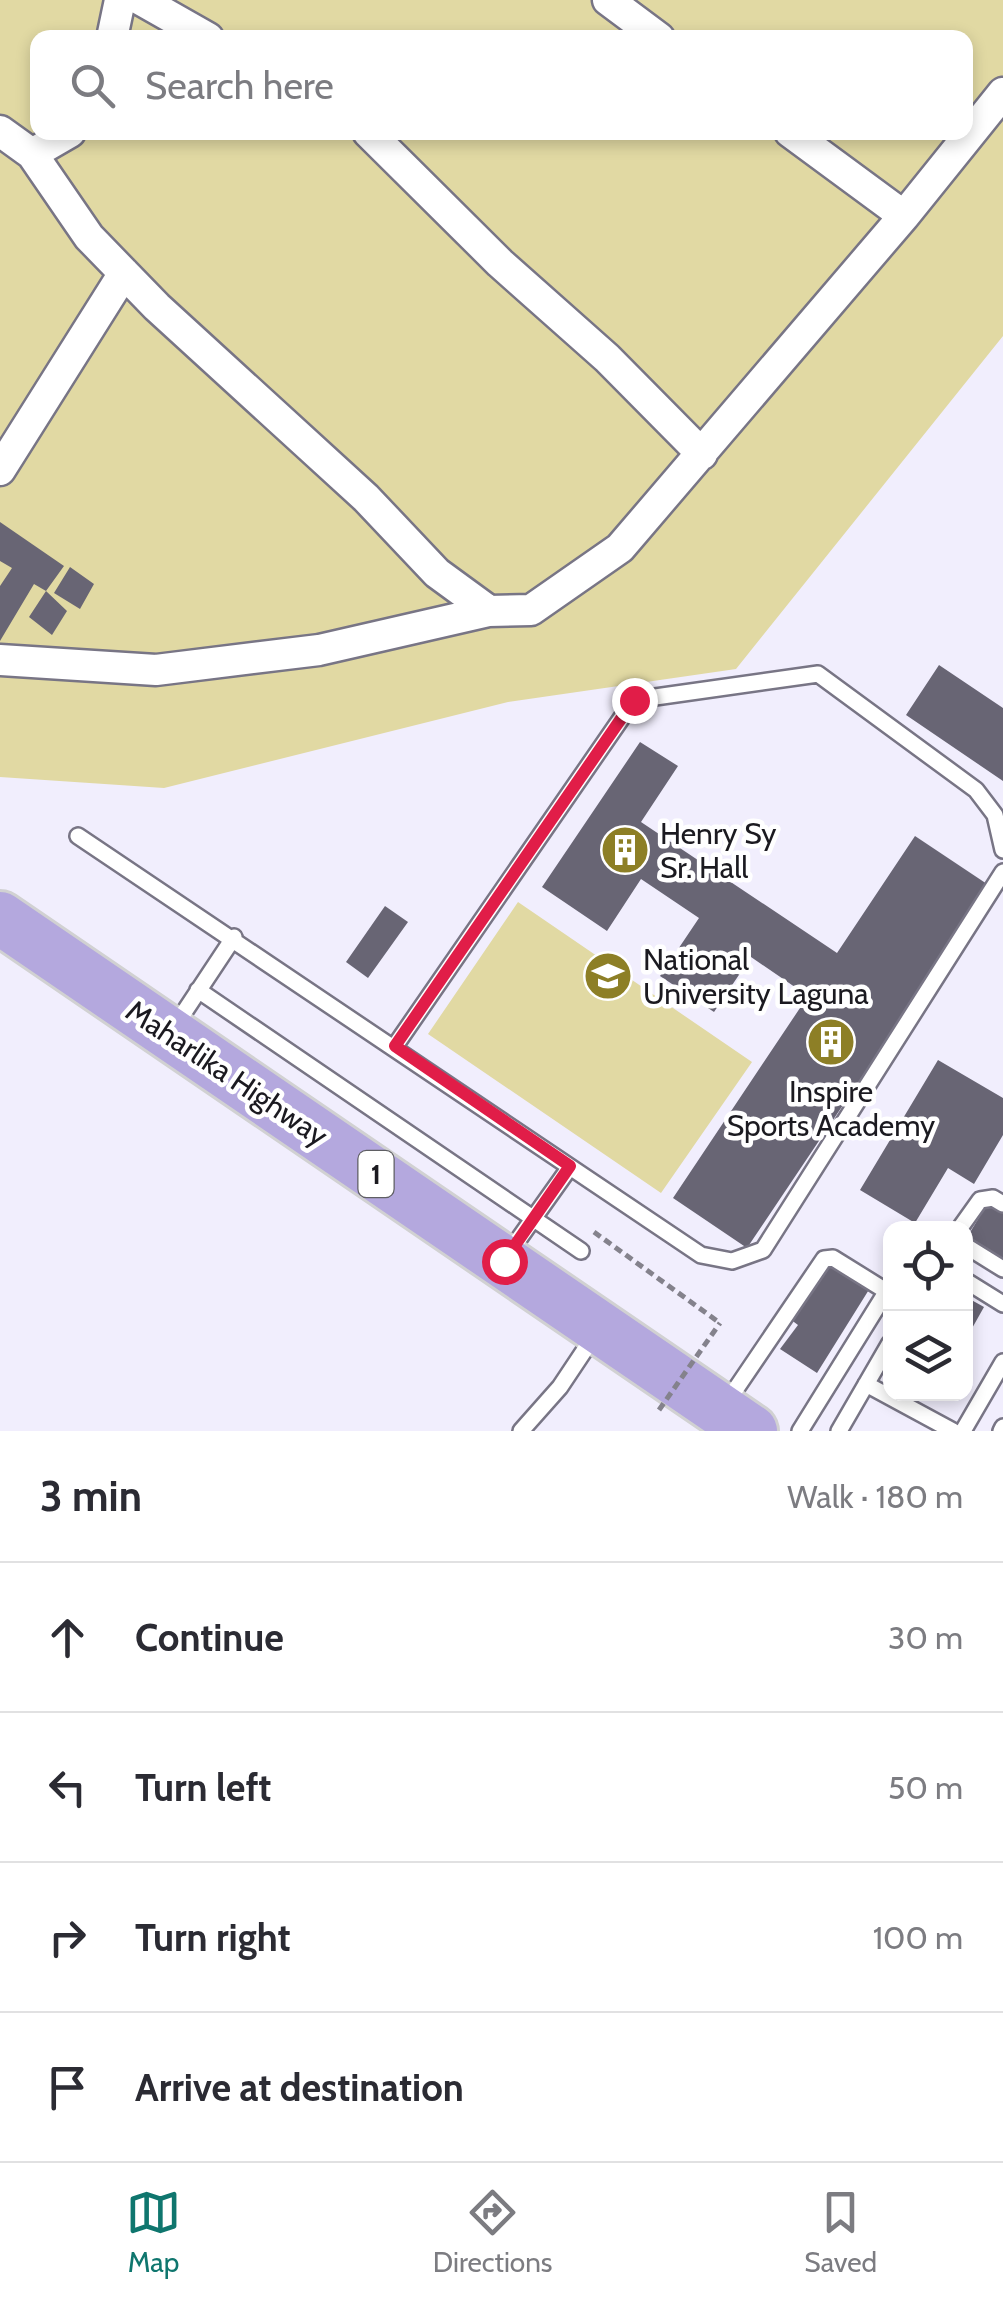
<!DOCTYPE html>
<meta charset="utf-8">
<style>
:root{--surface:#fff;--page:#f7f7f7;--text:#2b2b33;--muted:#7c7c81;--line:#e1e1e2;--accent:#0f766e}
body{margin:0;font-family:Cabin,sans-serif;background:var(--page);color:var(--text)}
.controls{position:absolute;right:30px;bottom:30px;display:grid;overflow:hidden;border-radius:20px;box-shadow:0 5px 15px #0003}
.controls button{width:90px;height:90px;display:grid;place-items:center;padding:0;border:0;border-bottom:2px solid var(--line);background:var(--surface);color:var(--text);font:50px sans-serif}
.stop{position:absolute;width:30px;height:30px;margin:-22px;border:8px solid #e11d48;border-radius:50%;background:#fff}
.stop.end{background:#e11d48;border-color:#fff;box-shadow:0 2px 10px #0008}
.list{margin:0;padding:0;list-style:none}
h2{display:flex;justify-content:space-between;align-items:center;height:130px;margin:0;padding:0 40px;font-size:42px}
h2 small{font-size:32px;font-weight:400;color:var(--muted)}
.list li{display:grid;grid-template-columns:65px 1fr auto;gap:30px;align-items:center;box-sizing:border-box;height:150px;padding:0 40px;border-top:2px solid var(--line)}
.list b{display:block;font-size:38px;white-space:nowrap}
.list em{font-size:32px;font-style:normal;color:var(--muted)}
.icon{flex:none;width:55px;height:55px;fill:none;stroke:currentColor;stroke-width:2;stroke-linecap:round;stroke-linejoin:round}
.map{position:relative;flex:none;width:1003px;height:1431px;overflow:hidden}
.search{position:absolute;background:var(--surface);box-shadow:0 5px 15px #0003;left:30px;right:30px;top:30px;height:110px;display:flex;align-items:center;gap:25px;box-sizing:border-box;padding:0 35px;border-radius:20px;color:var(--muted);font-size:38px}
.sheet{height:730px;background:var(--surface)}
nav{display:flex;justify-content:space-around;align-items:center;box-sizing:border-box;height:140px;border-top:2px solid var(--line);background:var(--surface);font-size:28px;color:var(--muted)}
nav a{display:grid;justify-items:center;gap:5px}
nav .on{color:var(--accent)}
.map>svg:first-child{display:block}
</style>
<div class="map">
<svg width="1003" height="1431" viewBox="0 0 1003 1431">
<rect width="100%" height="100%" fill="#f1eefd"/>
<!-- green -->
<path fill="#e1d9a3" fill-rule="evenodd" d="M0 0H1003V336L736 669 508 702 164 788 0 777ZM38 38H966V132H38Z
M518 902 752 1062 661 1193 428 1034Z"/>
<!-- building -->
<path fill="#686574" d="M0 522 64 566 46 591 34 584 0 641V586L12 568 0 561Z
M70 567 94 584 80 609 54 593Z
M46 591 67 611 52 635 29 617Z
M939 665 1003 708V781L906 715Z
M640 742 678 766 641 822 837 953 915 836 990 886 747 1248 673 1198 808 996 751 957 714 1012 660 976 699 918 641 879 607 931 542 887Z
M385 906 408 922 368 978 346 962Z
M938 1060 1003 1098V1135L974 1184 948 1168 915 1223 860 1190Z
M989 1201 1003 1209V1260L966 1239Z
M832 1262 870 1288 817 1373 780 1349 798 1325 790 1319Z
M966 1297 984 1307 966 1339Z"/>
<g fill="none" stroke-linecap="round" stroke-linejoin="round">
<!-- service casing -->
<g stroke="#787585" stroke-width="20">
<path id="service" d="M78 836 701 1255 732 1261 763 1250 1003 872
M198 990 581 1251
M175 1026 234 937
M395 1046 634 700 818 674 976 790 995 815 1003 850
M960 1228 980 1200 993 1198 1003 1204
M966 1246 1003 1269
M506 1257 570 1167
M966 1281 1003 1304
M866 1384 953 1431
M727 1402 824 1259 833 1258 886 1291
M521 1431 560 1387 594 1336
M800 1431 890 1286
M839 1431 890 1343
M963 1431 1003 1362
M1001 1431 1003 1427"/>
</g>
<!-- minor casing -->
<g stroke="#787585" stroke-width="35">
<path id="minor" d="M141 0 208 38
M608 0 659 38
M112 38 120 0
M0 131 32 154 89 237 157 307 366 498 437 573 489 611 531 610 620 548 904 216 1003 93
M368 132 500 263 607 358 702 454
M790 132 904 216
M32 154 70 132
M0 470 124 273
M0 660 156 670 319 650 489 611"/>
</g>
<!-- trunk casing -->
<g stroke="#d1d1d2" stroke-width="58">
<path id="trunk" d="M0 918 751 1431"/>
</g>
<!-- path -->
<path stroke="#84828c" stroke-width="5" stroke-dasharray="8 5" stroke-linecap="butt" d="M594 1232 720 1323"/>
<!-- service -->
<use href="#service" stroke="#fff" stroke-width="15"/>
<!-- minor -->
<use href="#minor" stroke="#fff" stroke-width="30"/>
<!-- trunk -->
<use href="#trunk" stroke="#b4a8de" stroke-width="52"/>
<!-- path-bridge -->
<path stroke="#84828c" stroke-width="5" stroke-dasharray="8 5" stroke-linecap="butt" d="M659 1410 720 1323"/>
</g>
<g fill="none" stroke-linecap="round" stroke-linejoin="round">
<!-- route -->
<path stroke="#e11d48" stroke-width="12" d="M504 1261 570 1166 395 1046 634 700"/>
</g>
<!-- icons -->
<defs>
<g id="building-disc" transform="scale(2.5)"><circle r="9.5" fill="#8d7f26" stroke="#fff"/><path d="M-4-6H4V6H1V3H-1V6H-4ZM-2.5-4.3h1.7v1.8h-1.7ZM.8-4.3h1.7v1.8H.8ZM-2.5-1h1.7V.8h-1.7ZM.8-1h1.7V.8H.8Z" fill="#fff"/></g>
<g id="university-disc" transform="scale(2.5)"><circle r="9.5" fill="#8d7f26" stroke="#fff"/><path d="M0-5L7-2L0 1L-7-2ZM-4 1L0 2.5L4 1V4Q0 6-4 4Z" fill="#fff"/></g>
</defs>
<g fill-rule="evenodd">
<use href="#building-disc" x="625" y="850"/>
<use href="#university-disc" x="608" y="976"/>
<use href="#building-disc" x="831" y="1042"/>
</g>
<g text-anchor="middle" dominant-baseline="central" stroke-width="9" stroke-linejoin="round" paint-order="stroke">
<!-- shield labels -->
<rect fill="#fff" stroke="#5f5f63" stroke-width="2.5" x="358.5" y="1151" width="35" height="46" rx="8"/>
<g font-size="28" font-weight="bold" fill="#1b1a20">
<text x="376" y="1174">1</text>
</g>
<!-- poi labels -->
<g font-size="30" fill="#1b1a20" stroke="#fff" text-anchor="start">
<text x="660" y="833">Henry Sy<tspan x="660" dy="34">Sr. Hall</tspan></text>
<text x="643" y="959">National<tspan x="643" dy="34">University Laguna</tspan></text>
<text x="831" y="1091" text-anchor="middle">Inspire<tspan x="831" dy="34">Sports Academy</tspan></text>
</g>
<!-- street labels -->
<g font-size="30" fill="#1b1a20" stroke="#fff">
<text transform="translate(227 1073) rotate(34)">Maharlika Highway</text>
</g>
</g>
</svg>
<div class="controls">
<button><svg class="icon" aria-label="locate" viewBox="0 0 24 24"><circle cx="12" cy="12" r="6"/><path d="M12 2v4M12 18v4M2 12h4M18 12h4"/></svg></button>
<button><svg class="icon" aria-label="layers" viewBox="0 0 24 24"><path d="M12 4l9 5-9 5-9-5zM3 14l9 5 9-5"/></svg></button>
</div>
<div class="stop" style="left:504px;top:1261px"></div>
<div class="stop end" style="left:634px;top:700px"></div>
<div class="search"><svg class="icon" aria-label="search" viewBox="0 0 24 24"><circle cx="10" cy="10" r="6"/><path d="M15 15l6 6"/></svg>Search here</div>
</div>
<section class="sheet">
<h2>3 min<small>Walk · 180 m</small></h2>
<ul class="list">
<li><svg class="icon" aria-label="ahead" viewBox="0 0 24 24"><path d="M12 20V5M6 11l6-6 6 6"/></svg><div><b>Continue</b></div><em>30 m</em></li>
<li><svg class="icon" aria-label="left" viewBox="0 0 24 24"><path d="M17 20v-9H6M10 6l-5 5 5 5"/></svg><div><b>Turn left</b></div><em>50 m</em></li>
<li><svg class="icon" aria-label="right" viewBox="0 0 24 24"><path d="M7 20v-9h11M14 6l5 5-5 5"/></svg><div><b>Turn right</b></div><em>100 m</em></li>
<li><svg class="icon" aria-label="arrive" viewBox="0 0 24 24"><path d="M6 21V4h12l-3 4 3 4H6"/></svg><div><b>Arrive at destination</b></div></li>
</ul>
</section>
<nav>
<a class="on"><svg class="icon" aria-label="map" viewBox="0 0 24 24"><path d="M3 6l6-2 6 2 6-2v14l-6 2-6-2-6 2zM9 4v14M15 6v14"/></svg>Map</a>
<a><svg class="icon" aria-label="directions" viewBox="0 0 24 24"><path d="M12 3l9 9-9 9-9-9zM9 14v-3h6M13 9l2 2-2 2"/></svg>Directions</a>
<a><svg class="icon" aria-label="saved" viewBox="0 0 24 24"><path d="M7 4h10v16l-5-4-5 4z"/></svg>Saved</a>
</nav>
